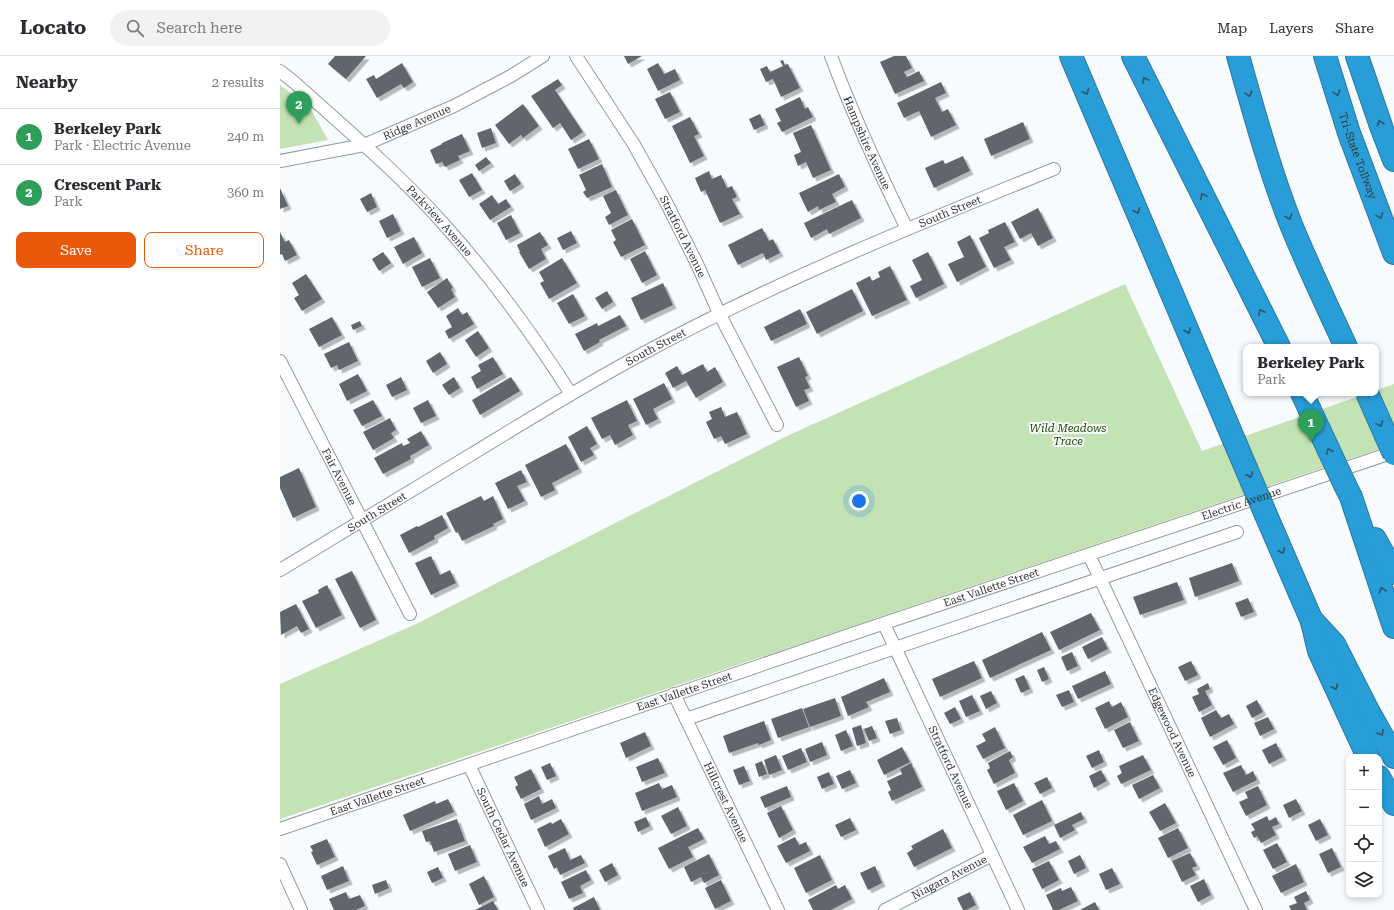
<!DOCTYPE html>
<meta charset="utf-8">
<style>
:root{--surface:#fff;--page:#f2f2f3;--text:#2b2b33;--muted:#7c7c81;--line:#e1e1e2;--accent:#ea580c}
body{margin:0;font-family:"Roboto Serif",serif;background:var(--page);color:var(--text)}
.controls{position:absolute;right:12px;bottom:12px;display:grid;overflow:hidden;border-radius:8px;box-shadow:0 2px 6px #0003}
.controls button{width:36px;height:36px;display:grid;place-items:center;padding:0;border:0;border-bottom:1px solid var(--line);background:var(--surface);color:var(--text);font:20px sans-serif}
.you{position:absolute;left:579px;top:445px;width:14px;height:14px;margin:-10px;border:3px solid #fff;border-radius:50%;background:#1a73e8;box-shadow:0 0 0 6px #1a73e833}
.badge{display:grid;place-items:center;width:26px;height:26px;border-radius:50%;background:var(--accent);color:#fff;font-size:13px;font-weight:700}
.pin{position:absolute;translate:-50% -33px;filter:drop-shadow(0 1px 2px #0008)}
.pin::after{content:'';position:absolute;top:21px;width:14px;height:12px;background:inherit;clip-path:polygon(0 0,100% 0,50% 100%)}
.popup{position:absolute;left:963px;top:288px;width:136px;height:52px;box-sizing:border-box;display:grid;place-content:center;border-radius:8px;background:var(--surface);filter:drop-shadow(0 1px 3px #0005);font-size:13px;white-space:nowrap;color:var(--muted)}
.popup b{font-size:15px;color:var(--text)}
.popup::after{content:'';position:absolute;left:50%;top:100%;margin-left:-8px;border:8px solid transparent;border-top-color:var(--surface)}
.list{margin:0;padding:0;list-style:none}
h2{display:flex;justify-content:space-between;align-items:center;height:52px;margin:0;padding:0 16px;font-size:17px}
h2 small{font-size:13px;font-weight:400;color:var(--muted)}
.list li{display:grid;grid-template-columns:26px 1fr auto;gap:12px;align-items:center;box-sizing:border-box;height:56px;padding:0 16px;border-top:1px solid var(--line)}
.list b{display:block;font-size:15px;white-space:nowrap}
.list p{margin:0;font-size:13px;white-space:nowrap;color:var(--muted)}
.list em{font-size:13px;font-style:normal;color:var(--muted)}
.actions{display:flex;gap:8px;padding:12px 16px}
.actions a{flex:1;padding:9px 0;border:1px solid var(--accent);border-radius:8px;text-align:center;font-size:14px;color:var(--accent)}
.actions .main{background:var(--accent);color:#fff}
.icon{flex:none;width:22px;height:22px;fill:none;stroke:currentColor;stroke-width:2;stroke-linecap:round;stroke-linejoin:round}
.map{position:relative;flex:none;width:1114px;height:854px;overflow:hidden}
header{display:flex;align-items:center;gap:24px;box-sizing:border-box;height:56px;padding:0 20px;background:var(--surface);border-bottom:1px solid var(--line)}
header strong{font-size:19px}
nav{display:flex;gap:22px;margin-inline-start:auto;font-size:14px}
.search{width:280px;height:36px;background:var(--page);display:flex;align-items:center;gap:10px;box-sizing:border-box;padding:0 14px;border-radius:22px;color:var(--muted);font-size:15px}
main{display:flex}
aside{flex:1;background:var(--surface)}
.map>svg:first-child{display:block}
</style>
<header>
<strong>Locato</strong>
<div class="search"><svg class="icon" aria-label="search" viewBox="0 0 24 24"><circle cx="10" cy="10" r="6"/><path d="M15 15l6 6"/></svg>Search here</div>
<nav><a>Map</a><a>Layers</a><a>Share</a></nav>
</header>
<main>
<aside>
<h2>Nearby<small>2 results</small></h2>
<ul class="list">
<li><span class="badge" style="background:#2e9e5b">1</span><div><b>Berkeley Park</b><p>Park · Electric Avenue</p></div><em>240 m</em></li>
<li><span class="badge" style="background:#2e9e5b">2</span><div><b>Crescent Park</b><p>Park</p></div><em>360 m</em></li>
</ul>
<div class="actions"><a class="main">Save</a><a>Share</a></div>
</aside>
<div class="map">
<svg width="1114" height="854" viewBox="0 0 1114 854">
<defs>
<filter id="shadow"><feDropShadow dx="3.5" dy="3.5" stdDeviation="0" flood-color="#0004"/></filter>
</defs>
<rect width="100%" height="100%" fill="#f8fbfe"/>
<!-- green -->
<path fill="#c4e3b4" d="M0 29 30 52 48 84 0 93Z
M845 228 922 395 1114 328V388L0 763V628L136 568 509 379Z"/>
<!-- building -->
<path fill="#61666c" filter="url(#shadow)" d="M55 0H86L66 23 48 8Z
M344 0H362L348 8Z
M614 0H626L632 12 624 16 627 21 639 15 644 25 615 38 600 6Z
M503 4 505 9 508 8 520 32 501 41 493 23 486 26 480 13 487 10 490 16 503 10 500 5Z
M122 7 133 26 124 32 121 28 97 42 86 23 94 19 96 23Z
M378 7 384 18 395 13 400 24 378 35 367 13Z
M278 23 282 29 275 34 303 76 291 84 280 67 273 72 251 40Z
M661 26 666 37 655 42 662 56 668 53 676 69 651 81 639 55 624 62 617 47Z
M390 36 400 56 385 63 375 43Z
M520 41 525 53 528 51 533 61 502 76 497 67 501 65 495 53Z
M243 48 259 70 243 82 241 79 229 88 215 69Z
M480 58 485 69 474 74 469 63Z
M410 61 419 78 414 80 424 100 410 107 392 70Z
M743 66 750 83 711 100 704 83Z
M531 69 551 114 533 122 526 106 518 110 514 99 521 96 513 77Z
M211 72 216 87 202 92 197 77Z
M182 78 190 95 178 100 180 104 165 111 162 106 156 108 150 94 162 88V87Z
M309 83 319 103 298 113 288 93Z
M683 100 690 115 654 132 645 112 663 104 665 108Z
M206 101 211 107 199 115 195 109Z
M322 108 332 131 307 142 303 136 306 134 299 119Z
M429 115 432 123 441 119 447 132 452 130 457 141 452 143 460 158 440 167 425 134 421 136 415 122Z
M192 117 202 134 189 141 179 124Z
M235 118 241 128 230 135 224 125Z
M559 118 565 131 552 138 556 146 539 154 538 150 528 156 519 137Z
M0 132 8 150 0 153Z
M336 134 348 159 329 169 325 161 331 157 323 140Z
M91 137 97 151 87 156 80 143Z
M212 139 218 148 226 143 231 151 210 164 199 148Z
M572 144 581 162 549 178 547 173 531 182 524 167Z
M758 152 773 182 758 190 751 177 740 183 731 166Z
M113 158 121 175 107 182 99 165Z
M231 159 240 177 226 184 217 167Z
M352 163 365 189 341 201 333 186 336 184 331 174Z
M725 166 735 186 724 191 731 204 714 212 699 182 709 177 708 174Z
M482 172 489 185 493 183 500 197 486 204 483 197 458 209 448 189Z
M291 175 297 187 283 194 277 182Z
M0 176 5 186 9 184 17 199 5 205 2 198 0 199Z
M260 176 268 189 261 193 266 203 249 213 239 196H240L237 189Z
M690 179 706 211 677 226 668 208 684 201 677 186Z
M134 181 142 197 123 208 114 191Z
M365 195 377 219 362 227 350 203Z
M103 196 111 207 99 215 92 203Z
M648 196 664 228 636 242 630 230 642 224 632 204Z
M150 202 160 222 142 231 132 211Z
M282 202 297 227 269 243 260 227 264 225 259 216Z
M610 210 627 244 592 260 576 227 590 220 592 225 600 221 598 216Z
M26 218 42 243 22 255 14 242 19 239 12 227Z
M167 222 173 232 171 233 175 241 158 252 147 236Z
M383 227 393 249 361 264 351 242Z
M572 233 583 255 537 278 526 256Z
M327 235 333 246 322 253 315 242Z
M293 238 305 260 289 268 277 247Z
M178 252 182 259 187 256 194 268 169 283 165 275 172 271 166 260Z
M520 253 527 268 491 285 484 271Z
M340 259 346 270 319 284 320 286 304 295 295 278 317 267 318 270Z
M52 261 62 279 39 291 29 273Z
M80 265 82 270 73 274 71 269Z
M198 275 209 292 196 301 185 284Z
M69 286 78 305 59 314 57 309 51 312 44 298Z
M160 296 167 308 153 317 146 305Z
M213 301 223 318 197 333 191 321 201 315 198 309Z
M519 301 528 320 525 321 530 332 524 334 529 345 516 351 497 311Z
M423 308 427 316 435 311 443 326 416 342 406 325 393 332 385 317 397 310 402 319Z
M78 318 87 335 67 345 59 328Z
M121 321 127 334 112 341 106 329Z
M174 321 180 332 169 339 162 329Z
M231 321 240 335 200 359 192 344Z
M384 327 392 343 373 353 378 363 366 369 353 343Z
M93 344 102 360 82 370 73 354Z
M148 344 156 360 141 367 133 352Z
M347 344 357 365 348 369 353 379 335 389 330 379 322 383 311 362Z
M441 351 445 361 457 356 467 378 445 388 441 380 434 383 426 366 432 363 429 356Z
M110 362 116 374 111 377 114 382 93 394 83 376Z
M307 370 317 388 310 392 314 399 301 406 288 381Z
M141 375 149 389 130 400 131 403 103 418 94 402 122 387 123 390 130 387 127 383Z
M286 388 299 413 272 427 275 434 261 441 245 409Z
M19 412 36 451 13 462 0 432V421Z
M241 414 247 426 237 430 245 445 228 453 215 427Z
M201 440 204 445 213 440 223 463 213 468 214 470 182 485 178 476 176 477 166 457Z
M162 459 168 472 154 480 155 483 129 497 120 479 137 470 138 471Z
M151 500 160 519 170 514 176 527 151 539 135 507Z
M952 507 959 525 915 541 909 522Z
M72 515 96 564 80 572 55 523Z
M897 526 904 544 860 559 853 541Z
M47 529 62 559 36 572 22 545 39 537 38 534Z
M968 542 974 556 961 561 955 547Z
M16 548 29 573 21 577 17 570 1 579 0 556Z
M811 557 820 574 779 594 770 576Z
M762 576 771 594 710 622 702 604Z
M822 581 828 593 808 603 802 591Z
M792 596 798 610 787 615 781 601Z
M694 605 702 622 660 641 652 623Z
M911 605 918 619 905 625 898 611Z
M764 611 769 623 762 626 757 614Z
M825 615 831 628 798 643 792 630Z
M744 619 750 633 741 637 735 623Z
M604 622 610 636 586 646 589 651 568 660 561 641Z
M928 627 930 633 925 635 932 649 919 656 912 641 919 638 917 633Z
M789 634 794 646 782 651 776 639Z
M711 635 717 647 706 653 700 640Z
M692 639 700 655 686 661 679 645Z
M555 642 561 660 530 671 523 653Z
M977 644 983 656 972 662 966 650Z
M829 645 832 651 841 646 848 661 825 673 815 652Z
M675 651 681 663 670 668 664 657Z
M522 652 529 671 498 682 491 663Z
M936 654 941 662 949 658 954 668 930 681 921 662Z
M988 661 994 673 980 680 974 667Z
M617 662 621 674 610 678 605 665Z
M484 665 491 684 479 689 478 687 449 697 443 680Z
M850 666 859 685 843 692 834 674Z
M581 669 586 687 577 690 572 672Z
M592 670 597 682 589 685 584 673Z
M715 671 725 692 703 703 696 690 706 685 702 678Z
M566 674 573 690 561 695 555 679Z
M365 676 371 690 346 702 340 687Z
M947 684 956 702 943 709 933 691Z
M542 686 547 699 530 706 525 693Z
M996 687 1003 701 989 708 982 694Z
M622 691 630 706 604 719 597 704Z
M521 692 527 706 508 714 502 700Z
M819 694 824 706 812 712 806 700Z
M730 695 733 701 729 704 735 717 714 728 707 714 710 712 708 707Z
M496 699 502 714 489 719 484 704Z
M863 699 871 714 841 728 837 720 842 717 839 710Z
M378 702 385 717 362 726 356 711Z
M482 705 487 718 479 721 475 708Z
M270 707 276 720 267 724 261 711Z
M631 707 642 731 612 745 608 736 611 734 607 725 622 718 620 713Z
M961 709 966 719 973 715 977 724 953 736 943 717Z
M464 710 470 725 459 729 453 714Z
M251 713 261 733 241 743 235 731 238 729 234 721Z
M570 714 576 727 562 733 556 720Z
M821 714 827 725 814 732 809 720Z
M549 716 554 728 542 733 537 721Z
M873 719 880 732 859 743 852 729Z
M767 721 772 732 760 738 754 727Z
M379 727 382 733 392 729 397 741 362 755 355 737Z
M734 727 743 745 726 754 717 735Z
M507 730 511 741 485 752 480 741Z
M978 730 987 749 966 760 959 746 968 742 965 736Z
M259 740 262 748 272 743 276 752 251 764 244 748Z
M168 743 174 756 130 775 123 759 155 745 156 748Z
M1016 743 1022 755 1009 762 1003 749Z
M762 744 772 765 743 779 733 759Z
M885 747 896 767 880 775 869 756Z
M501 750 513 774 499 782 487 757Z
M398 751 407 770 391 778 381 760Z
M801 756 804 763 792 769 795 774 780 782 774 769Z
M987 760 989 765 996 761 999 768 992 771 996 779 981 787 977 780 974 782 971 776 975 774 971 768Z
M366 761 370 770 358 776 354 766Z
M570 762 576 774 561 781 555 769Z
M177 763 185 785 154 796 150 785 146 786 142 775Z
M281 763 289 778 265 791 257 773 271 766 272 768Z
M1040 763 1048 779 1036 785 1028 769Z
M418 772 424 783 408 791 413 801 389 813 378 792Z
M898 772 908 792 888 802 878 782Z
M663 773 672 792 634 811 627 797 633 793 631 790Z
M765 780 769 788 776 785 780 793 752 807 743 791Z
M515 781 519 789 526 786 530 795 506 807 497 790Z
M47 783 55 801 37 809 31 796 33 795 30 790Z
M997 787 1007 806 993 813 983 794Z
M190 789 197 806 175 815 168 798Z
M285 792 290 804 301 799 305 807 280 819 277 811 274 813 268 800Z
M1052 792 1061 811 1048 817 1039 798Z
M910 797 917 810 912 812 916 819 902 826 892 805Z
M429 798 439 819 424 827 421 821 411 826 404 811Z
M540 799 552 824 526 837 514 812Z
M800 799 806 812 794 818 788 805Z
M769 805 779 824 762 833 752 813Z
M332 807 338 819 325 826 319 814Z
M1016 808 1024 826 1001 837 992 820Z
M63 810 69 825 47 834 41 820Z
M595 810 602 827 588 834 580 817Z
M158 811 163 822 152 827 147 816Z
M832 812 840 828 826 834 819 818Z
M306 814 311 824 300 830 303 837 289 843 281 826Z
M204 820 214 841 199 849 189 828Z
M924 823 931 839 918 846 910 830Z
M106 824 109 832 95 838 92 829Z
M441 824 451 845 435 853 425 832Z
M556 829 558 833 565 829 572 843 551 854H533L528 844Z
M791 831 798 845 779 854H773L766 839 781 832 782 835Z
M1026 835 1030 844 1024 847 1027 854H1011L1009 850 1017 847 1014 841Z
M66 836 69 843 80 839 85 850 76 854H54L49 843Z
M690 836 696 849 686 854H683L677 842Z
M314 841 320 854H294L293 852Z
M213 845 218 854H195Z
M815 846 819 854H800Z"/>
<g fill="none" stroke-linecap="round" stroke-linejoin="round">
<!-- minor casing -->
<g stroke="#969ba2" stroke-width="14">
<g id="minor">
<path id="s1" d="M296 0 353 87 386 146 417 208 440 259 497 369"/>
<path id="s2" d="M551 0C573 59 599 116 627 173"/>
<path id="s3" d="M0 15 15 27C64 71 115 114 160 164 209 218 252 277 291 338"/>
<path id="s4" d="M0 105 84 89 174 50 231 20 263 0"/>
<path id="s5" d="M0 305 130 558"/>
<path id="s6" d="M809 499 976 854"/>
<path id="s7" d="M0 514C64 476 128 437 192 398 248 364 304 329 362 298 495 226 635 169 774 113"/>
<path id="s8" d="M604 568 738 854"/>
<path id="s9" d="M394 638 498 854"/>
<path d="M406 663 957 476"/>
<path id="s10" d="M189 709 258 854"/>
<path id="s11" d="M0 773 578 576 1114 396"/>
<path d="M0 808 21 854"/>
<path id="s12" d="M605 854 712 799"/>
</g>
</g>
<!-- motorway casing -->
<g stroke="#2c79a0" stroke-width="24">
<g id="motorway">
<path d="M791 0 954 384"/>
<path d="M853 0 999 291"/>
<path d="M958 0C974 56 989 112 1010 166 1027 208 1047 250 1066 291"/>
<path id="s13" d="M1045 0 1069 77 1114 197"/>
<path d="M1077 0 1102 73 1114 104"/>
<path d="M1022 337 1029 352"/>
<path d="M1066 431 1071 441 1114 571"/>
<path d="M986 459 1031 563 1054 588 1087 653 1114 701"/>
<path d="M1095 483 1114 517"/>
<path d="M1032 566 1039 595 1088 701"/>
<path d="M1099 721 1114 748"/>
</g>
</g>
<!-- minor -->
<use href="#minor" stroke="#fff" stroke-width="12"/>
<!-- motorway -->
<use href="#motorway" stroke="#289dd7" stroke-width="22"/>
<!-- motorway-bridge casing -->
<g stroke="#2c79a0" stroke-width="24" stroke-linecap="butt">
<path id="motorway-bridge" d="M1087 337 1114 398
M1029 352 1066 431
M954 384 986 459"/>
</g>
<!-- motorway-bridge -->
<use href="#motorway-bridge" stroke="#289dd7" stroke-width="22"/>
</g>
<!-- one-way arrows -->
<defs><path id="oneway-chevron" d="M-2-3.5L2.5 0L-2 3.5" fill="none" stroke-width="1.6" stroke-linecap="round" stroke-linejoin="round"/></defs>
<g stroke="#305568">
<use href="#oneway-chevron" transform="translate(865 24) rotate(-117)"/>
<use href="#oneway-chevron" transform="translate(806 36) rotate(67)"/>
<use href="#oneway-chevron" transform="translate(1057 37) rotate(73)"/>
<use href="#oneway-chevron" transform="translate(969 38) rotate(74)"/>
<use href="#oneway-chevron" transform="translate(1100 67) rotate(-109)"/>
<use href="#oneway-chevron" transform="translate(923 140) rotate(-117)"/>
<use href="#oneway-chevron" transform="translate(857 155) rotate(67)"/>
<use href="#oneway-chevron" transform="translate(1100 160) rotate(69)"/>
<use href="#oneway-chevron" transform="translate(1009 161) rotate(70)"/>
<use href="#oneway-chevron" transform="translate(981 256) rotate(-117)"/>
<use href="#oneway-chevron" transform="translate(908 275) rotate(67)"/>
<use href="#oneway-chevron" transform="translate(1100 368) rotate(66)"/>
<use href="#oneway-chevron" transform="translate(1049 395) rotate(-115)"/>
<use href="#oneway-chevron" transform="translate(970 419) rotate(67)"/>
<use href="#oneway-chevron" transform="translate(1002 495) rotate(67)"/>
<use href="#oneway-chevron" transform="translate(1102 534) rotate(-108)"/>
<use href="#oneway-chevron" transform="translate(1055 631) rotate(66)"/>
<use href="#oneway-chevron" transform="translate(1101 677) rotate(60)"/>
</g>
<g text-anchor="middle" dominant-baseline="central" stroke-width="4" stroke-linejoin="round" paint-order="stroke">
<!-- street labels -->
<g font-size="11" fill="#343639" stroke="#f8fbfe">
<text stroke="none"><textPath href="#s4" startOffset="143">Ridge Avenue</textPath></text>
<text stroke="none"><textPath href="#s2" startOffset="94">Hampshire Avenue</textPath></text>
<text stroke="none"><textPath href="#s13" startOffset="105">Tri-State Tollway</textPath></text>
<text stroke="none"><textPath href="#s7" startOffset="761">South Street</textPath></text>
<text stroke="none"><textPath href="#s3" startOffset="219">Parkview Avenue</textPath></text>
<text stroke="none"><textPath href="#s1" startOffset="210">Stratford Avenue</textPath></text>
<text stroke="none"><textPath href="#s7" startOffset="437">South Street</textPath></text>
<text stroke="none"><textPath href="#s5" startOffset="130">Fair Avenue</textPath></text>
<text stroke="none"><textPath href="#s11" startOffset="1015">Electric Avenue</textPath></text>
<text stroke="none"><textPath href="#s7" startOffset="113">South Street</textPath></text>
<text stroke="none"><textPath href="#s11" startOffset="751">East Vallette Street</textPath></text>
<text stroke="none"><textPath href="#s11" startOffset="427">East Vallette Street</textPath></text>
<text stroke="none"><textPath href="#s6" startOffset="196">Edgewood Avenue</textPath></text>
<text stroke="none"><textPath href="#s8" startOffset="158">Stratford Avenue</textPath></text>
<text stroke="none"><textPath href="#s11" startOffset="103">East Vallette Street</textPath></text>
<text stroke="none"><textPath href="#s9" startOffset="120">Hillcrest Avenue</textPath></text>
<text stroke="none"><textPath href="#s10" startOffset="80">South Cedar Avenue</textPath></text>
<text stroke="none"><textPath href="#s12" startOffset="72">Niagara Avenue</textPath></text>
</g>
<!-- park labels -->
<g font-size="11" font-style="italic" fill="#204600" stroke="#f8fbfe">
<text x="788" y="372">Wild Meadows<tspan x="788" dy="13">Trace</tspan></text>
</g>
</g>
</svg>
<div class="controls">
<button>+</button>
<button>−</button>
<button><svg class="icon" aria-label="locate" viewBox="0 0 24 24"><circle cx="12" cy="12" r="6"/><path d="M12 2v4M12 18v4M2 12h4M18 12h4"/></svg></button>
<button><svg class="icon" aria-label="layers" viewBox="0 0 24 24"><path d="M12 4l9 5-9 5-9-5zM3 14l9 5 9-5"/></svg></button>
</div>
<div class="you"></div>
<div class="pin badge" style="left:1031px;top:386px;background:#2e9e5b">1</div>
<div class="popup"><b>Berkeley Park</b>Park</div>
<div class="pin badge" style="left:19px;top:68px;background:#2e9e5b">2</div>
</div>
</main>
